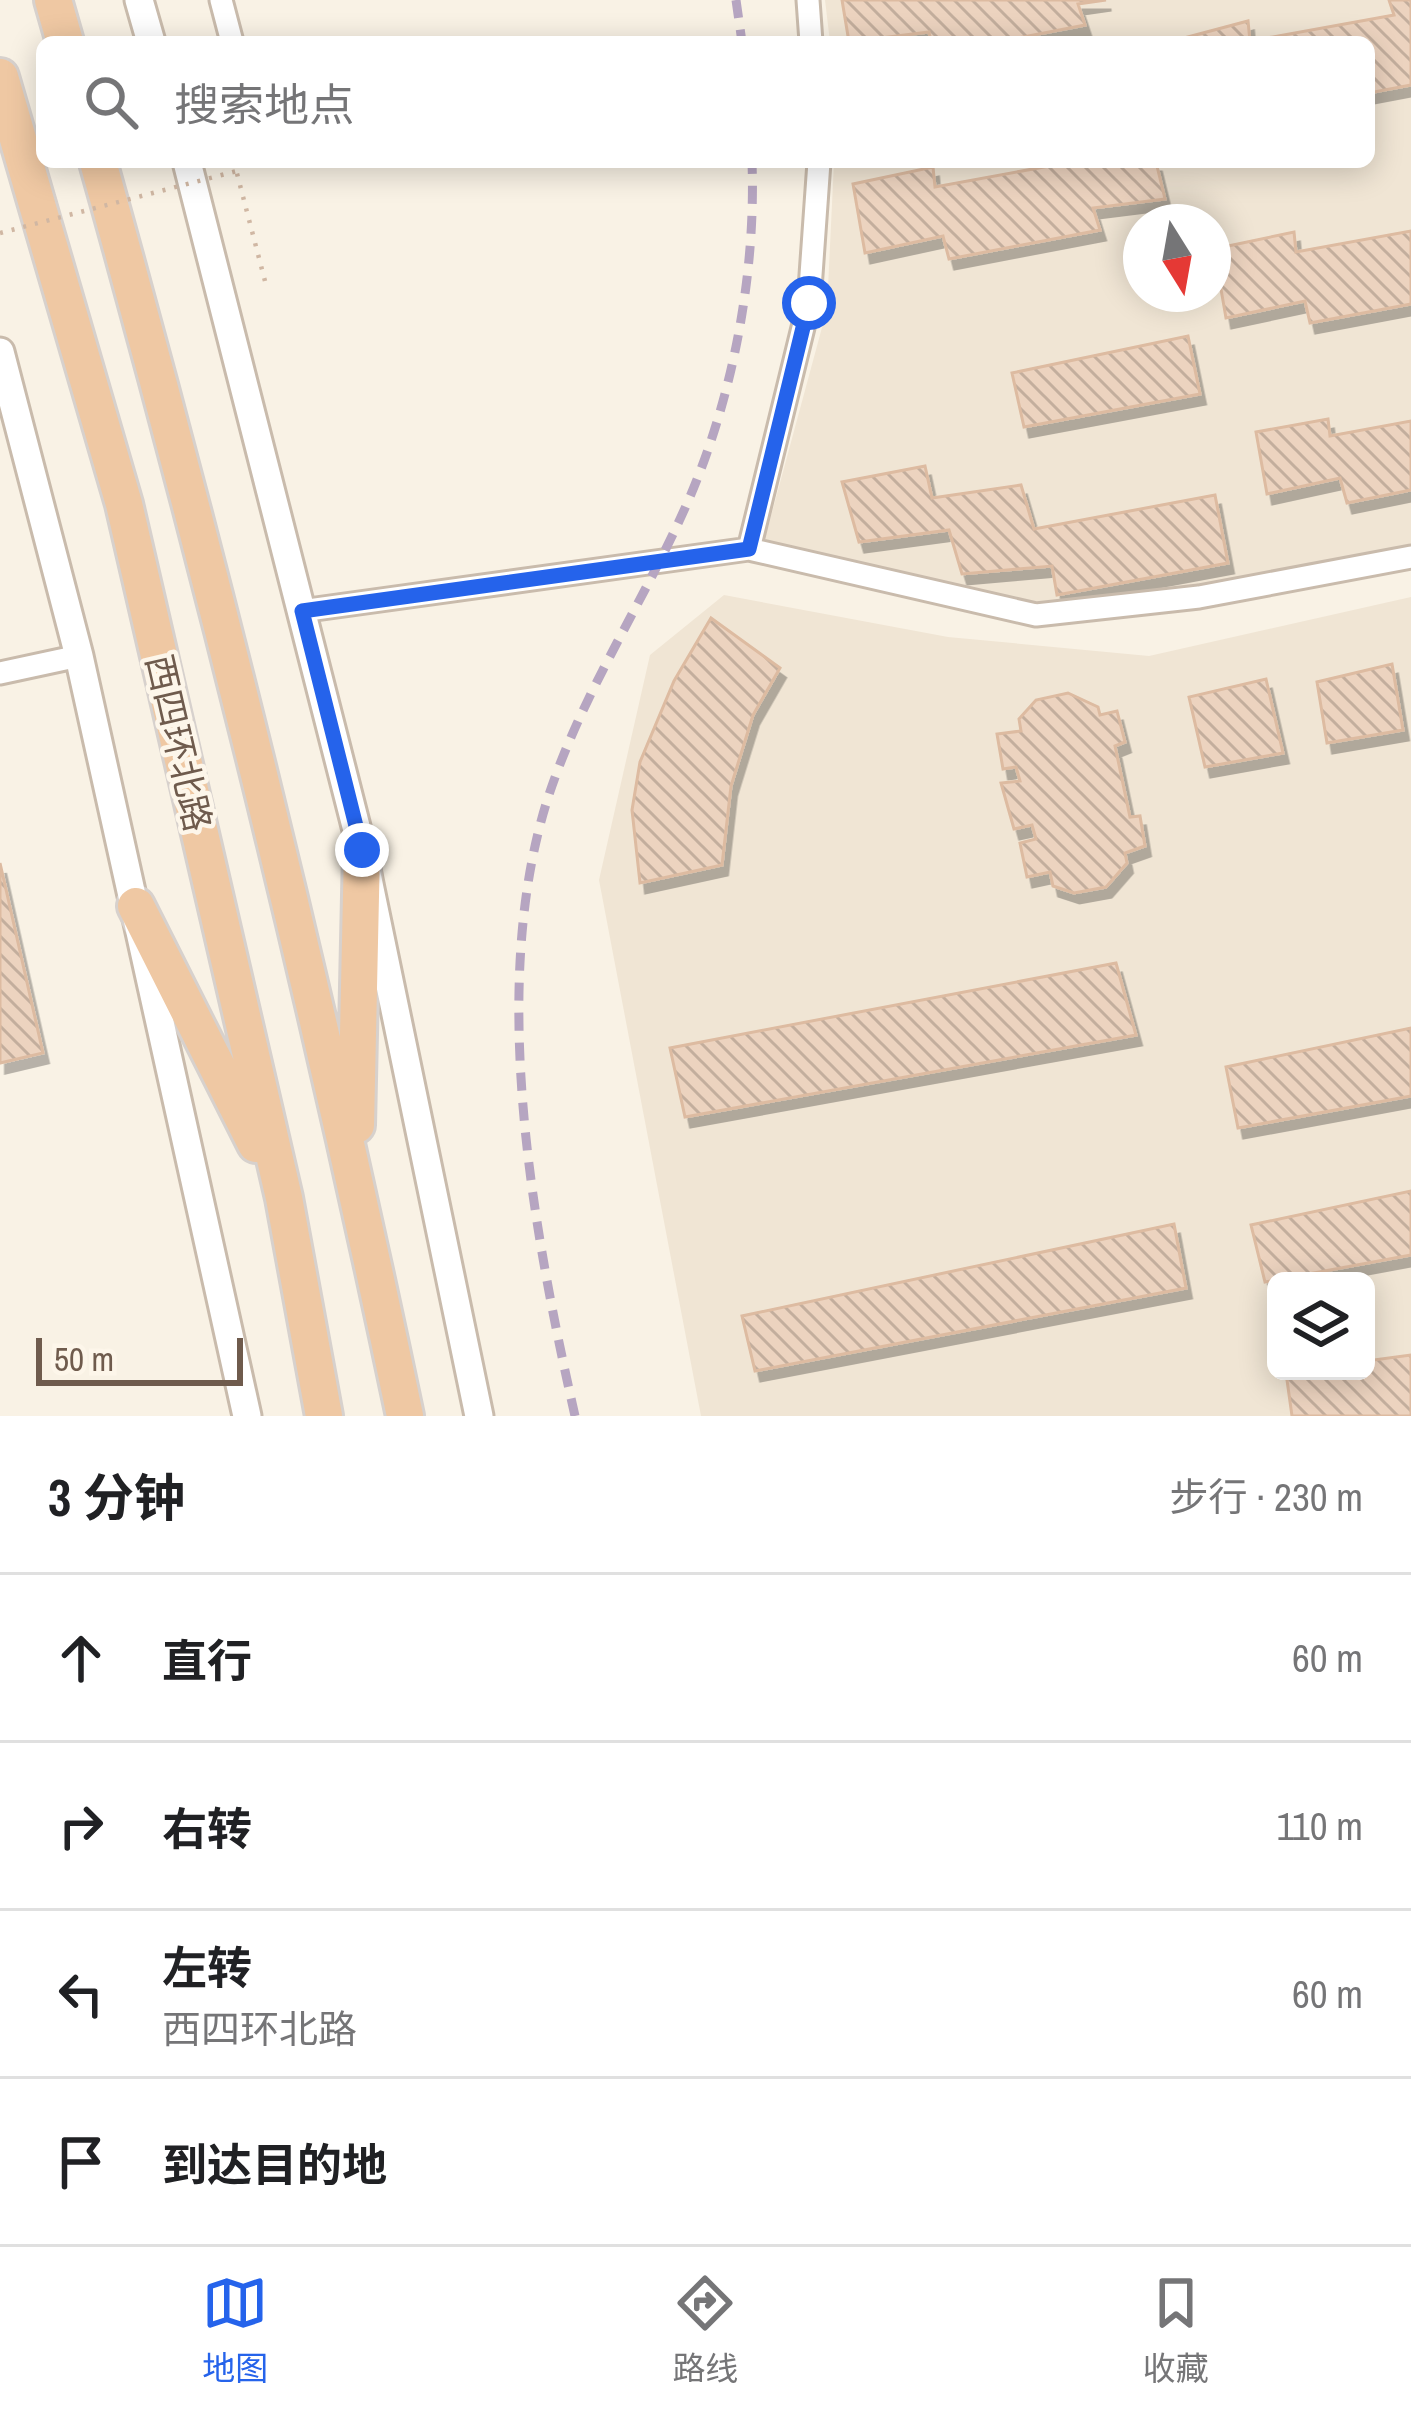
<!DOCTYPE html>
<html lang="zh">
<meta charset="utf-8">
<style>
:root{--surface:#fff;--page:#f2f2f2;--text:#202124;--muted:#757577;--line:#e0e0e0;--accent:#2563eb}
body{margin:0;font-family:"Archivo Narrow","Noto Sans SC",sans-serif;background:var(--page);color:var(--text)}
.controls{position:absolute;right:36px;bottom:36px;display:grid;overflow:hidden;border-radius:18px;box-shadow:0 6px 30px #0003}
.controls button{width:108px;height:108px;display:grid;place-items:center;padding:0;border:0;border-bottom:3px solid var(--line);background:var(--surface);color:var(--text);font:60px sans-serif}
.compass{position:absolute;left:1123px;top:204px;width:108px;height:108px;border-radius:50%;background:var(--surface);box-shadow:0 6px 30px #0003;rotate:169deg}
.scale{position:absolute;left:36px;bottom:30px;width:207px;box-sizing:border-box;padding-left:12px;border:6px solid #6f5b4d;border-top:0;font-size:33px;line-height:42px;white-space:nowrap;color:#6f5b4d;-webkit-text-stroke:9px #fdf6ea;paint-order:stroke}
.stop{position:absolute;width:36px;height:36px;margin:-27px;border:9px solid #2563eb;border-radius:50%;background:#fff}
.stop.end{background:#2563eb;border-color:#fff;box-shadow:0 3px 12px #0008}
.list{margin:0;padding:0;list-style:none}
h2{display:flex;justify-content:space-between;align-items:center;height:156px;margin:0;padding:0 48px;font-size:51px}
h2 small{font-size:39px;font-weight:400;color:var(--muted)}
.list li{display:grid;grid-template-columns:78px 1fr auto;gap:36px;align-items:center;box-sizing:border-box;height:168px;padding:0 48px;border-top:3px solid var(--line)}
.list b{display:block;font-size:45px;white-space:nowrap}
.list p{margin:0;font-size:39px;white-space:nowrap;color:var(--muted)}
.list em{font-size:39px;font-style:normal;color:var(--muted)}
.icon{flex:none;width:66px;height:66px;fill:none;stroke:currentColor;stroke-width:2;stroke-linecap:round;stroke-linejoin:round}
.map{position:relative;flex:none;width:1411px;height:1416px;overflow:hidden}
.search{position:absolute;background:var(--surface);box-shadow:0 6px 30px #0003;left:36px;right:36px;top:36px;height:132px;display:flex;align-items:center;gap:30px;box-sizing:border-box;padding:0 42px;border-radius:18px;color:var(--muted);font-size:45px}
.sheet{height:828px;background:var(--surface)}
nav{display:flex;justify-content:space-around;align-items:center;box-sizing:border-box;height:168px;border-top:3px solid var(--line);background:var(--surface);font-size:33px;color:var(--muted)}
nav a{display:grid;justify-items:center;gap:6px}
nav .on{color:var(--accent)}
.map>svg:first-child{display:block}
</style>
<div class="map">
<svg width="1411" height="1416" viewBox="0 0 1411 1416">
<defs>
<pattern id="building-back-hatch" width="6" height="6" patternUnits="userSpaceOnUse" patternTransform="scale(3)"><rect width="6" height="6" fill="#ecd3bf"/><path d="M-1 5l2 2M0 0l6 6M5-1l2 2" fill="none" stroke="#c3ae9d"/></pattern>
<filter id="shadow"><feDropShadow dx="5.5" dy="10" stdDeviation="0" flood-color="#0004"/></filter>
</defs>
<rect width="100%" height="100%" fill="#f9f2e5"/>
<!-- residential -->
<path fill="#f0e5d4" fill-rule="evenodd" d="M825 0H1411V546L1135 597 1035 604 764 542 827 309 834 162H1369V42H830ZM1141 222H1213V294H1141Z
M724 595 948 637 1149 656 1411 597V1416H701L599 880 650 655ZM1276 1281H1366V1371H1276Z"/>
<!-- building -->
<path fill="url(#building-back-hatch)" stroke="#ddbba1" stroke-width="3" filter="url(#shadow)" d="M842 0H1106L1078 4 1085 25 997 42H931L929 32 849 42Z
M1389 0H1411V85L1369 93V42H1169L1248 21 1250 41 1394 15Z
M1071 162H1156L1165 199 1093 208 1100 230 949 259 943 236 865 253 853 184 933 167 935 187Z
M1411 231V304L1310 323 1305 301 1226 318 1214 249 1294 232 1296 252Z
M1188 336 1200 394 1024 427 1012 373Z
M1328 419 1330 436 1411 421V490L1347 503 1340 478 1267 494 1256 432Z
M925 466 932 498 1021 485 1034 529 1215 495 1228 563 1057 595 1052 566 962 574 949 530 859 542 842 482Z
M711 618 780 668 753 715 731 786 722 865 640 883 632 810 640 762 674 681Z
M1392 664 1403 730 1327 743 1317 682Z
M1266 679 1283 753 1205 767 1189 697Z
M1068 693 1098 707 1100 715 1117 711 1125 742 1115 746 1130 817 1140 816 1145 846 1125 853 1127 863 1106 887 1074 893 1053 886 1050 872 1027 877 1020 843 1036 839 1032 825 1014 829 1001 783 1020 781 1016 767 1003 769 997 734 1021 731 1019 719 1036 700Z
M0 863 43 1053 0 1063Z
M1116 963 1136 1035 685 1117 670 1048Z
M1411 1028V1096L1238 1128 1226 1067Z
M1411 1191V1255L1265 1282 1251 1225Z
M1174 1224 1186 1288 755 1371 742 1316Z
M1411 1355V1416H1292L1286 1373 1366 1371V1361Z"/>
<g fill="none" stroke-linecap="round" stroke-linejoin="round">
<!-- minor casing -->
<g stroke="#c9bbac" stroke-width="27">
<path id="minor" d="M221 0 232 42
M808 0 811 42
M749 549 809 303 819 162
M301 611 749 549 1036 615 1199 597 1411 557
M0 673 79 656"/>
</g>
<!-- tertiary casing -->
<g stroke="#c9bbac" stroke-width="33">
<path id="tertiary" d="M139 0 151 42
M187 162 362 850 479 1416
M0 352 79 656 247 1416"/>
</g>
<!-- trunk casing -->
<g stroke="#d7d1cd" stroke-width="42">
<path id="trunk" d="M53 0 65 42
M0 77 124 504 284 1198 324 1416
M98 162C214 577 317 995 405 1416
M136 906 256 1144
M356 1125 362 850"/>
</g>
<!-- path -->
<path stroke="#d0b7a3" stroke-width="4.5" stroke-dasharray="3 9" stroke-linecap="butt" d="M234 162 266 285"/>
<!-- minor -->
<use href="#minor" stroke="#fff" stroke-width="21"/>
<!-- tertiary -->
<use href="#tertiary" stroke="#fff" stroke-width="27"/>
<!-- trunk -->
<use href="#trunk" stroke="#efc8a3" stroke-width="36"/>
<!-- rail -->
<path stroke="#b6a5c1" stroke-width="9" stroke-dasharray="18 12" stroke-linecap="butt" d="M736 0 742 42
M575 1416C533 1230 489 991 546 804 580 695 644 603 689 499 733 396 756 274 752 162"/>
<!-- path-bridge -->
<path stroke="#d0b7a3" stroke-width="4.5" stroke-dasharray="3 9" stroke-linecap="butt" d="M0 233 237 171"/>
</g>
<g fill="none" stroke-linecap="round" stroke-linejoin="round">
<!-- route -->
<path stroke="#2563eb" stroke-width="15" d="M362 850 302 611 749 549 809 303"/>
</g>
<g text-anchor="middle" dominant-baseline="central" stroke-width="9" stroke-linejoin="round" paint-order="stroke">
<!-- street labels -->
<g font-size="36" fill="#6f5b4d" stroke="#fdf6ea">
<text transform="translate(179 743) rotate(77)">西四环北路</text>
</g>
</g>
</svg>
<div class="controls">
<button><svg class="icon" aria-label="layers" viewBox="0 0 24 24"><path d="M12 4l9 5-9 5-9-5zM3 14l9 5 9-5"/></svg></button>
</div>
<svg class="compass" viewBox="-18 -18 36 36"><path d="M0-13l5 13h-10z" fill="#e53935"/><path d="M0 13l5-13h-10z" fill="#757577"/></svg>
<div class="scale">50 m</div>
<div class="stop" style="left:809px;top:303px"></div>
<div class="stop end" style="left:362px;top:850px"></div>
<div class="search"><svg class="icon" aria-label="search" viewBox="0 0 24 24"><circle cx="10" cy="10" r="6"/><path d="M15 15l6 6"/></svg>搜索地点</div>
</div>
<section class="sheet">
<h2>3 分钟<small>步行 · 230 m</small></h2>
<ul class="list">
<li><svg class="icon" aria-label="ahead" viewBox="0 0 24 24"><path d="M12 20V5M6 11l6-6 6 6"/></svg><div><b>直行</b></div><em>60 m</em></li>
<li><svg class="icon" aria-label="right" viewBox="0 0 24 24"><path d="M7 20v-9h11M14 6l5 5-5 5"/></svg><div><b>右转</b></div><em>110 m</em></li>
<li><svg class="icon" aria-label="left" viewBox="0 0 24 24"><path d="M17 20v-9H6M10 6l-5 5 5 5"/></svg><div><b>左转</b><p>西四环北路</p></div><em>60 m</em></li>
<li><svg class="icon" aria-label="arrive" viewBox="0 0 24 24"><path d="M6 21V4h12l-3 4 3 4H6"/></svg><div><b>到达目的地</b></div></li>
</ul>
</section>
<nav>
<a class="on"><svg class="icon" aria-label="map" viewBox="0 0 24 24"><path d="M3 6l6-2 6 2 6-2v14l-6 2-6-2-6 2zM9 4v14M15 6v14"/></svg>地图</a>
<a><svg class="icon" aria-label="directions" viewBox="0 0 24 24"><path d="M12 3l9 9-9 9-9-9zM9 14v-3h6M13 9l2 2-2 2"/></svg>路线</a>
<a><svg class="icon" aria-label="saved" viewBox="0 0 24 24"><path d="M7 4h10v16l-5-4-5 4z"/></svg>收藏</a>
</nav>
